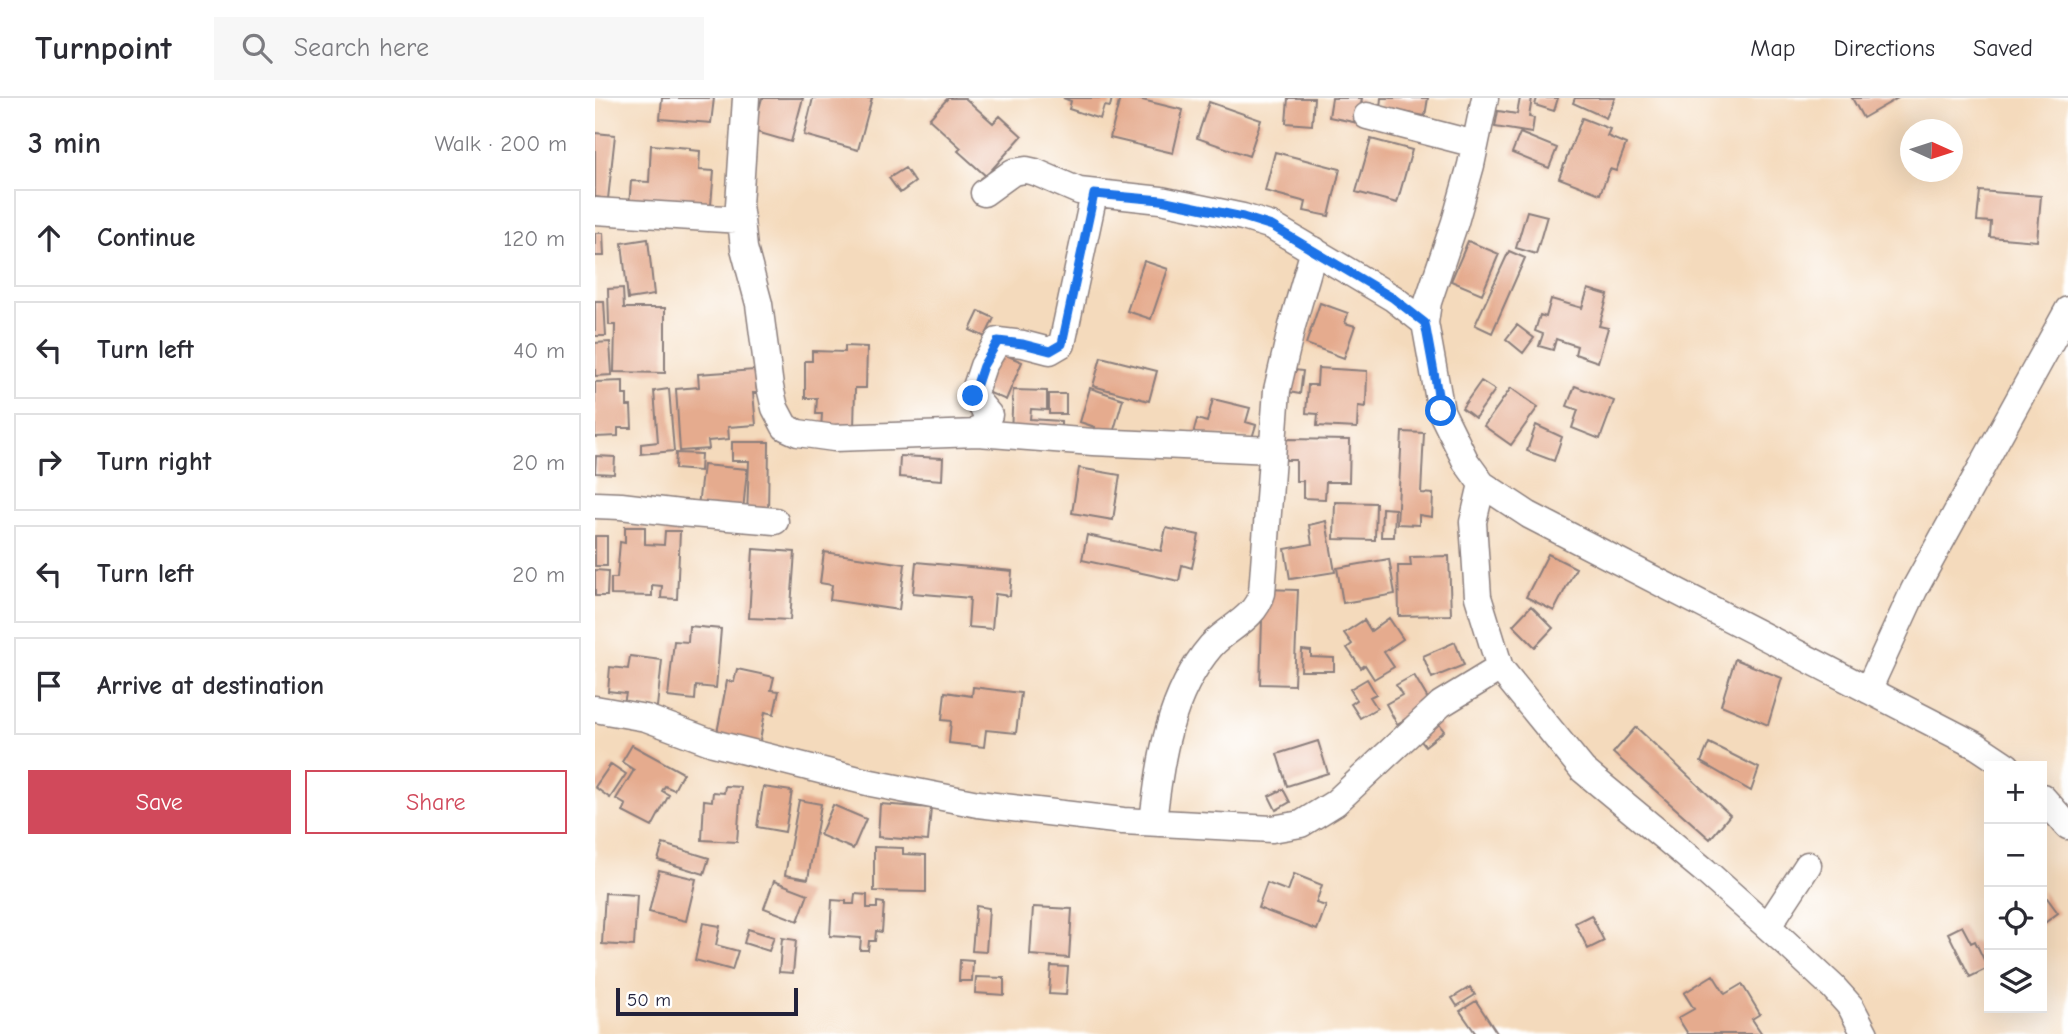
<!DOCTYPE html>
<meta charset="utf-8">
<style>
:root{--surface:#fff;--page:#f7f7f7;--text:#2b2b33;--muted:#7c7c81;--line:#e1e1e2;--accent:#d1495b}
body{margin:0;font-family:"Comic Neue",sans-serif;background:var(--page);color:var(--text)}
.controls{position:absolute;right:21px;bottom:21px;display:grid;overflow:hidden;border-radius:0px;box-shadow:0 7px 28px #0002}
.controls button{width:63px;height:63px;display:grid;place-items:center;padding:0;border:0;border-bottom:2px solid var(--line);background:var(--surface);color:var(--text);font:35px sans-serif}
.compass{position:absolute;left:1305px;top:21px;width:63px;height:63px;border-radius:50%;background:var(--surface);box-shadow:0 7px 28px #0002;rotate:93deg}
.scale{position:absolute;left:21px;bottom:18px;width:182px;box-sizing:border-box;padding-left:7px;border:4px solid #22223b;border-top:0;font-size:19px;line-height:24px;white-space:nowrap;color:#22223b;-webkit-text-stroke:5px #fff;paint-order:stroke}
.stop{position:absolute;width:21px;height:21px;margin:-16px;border:5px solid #1a73e8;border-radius:50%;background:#fff}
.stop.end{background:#1a73e8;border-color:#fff;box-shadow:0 2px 7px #0008}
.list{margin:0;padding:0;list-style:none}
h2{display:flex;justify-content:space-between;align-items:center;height:91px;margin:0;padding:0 28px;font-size:30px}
h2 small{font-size:23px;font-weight:400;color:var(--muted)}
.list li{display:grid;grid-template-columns:46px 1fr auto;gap:21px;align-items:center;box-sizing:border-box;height:98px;margin:0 14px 14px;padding:0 14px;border:2px solid var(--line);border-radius:0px}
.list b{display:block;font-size:26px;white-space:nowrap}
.list em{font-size:23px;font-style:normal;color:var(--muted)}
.actions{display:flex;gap:14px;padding:21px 28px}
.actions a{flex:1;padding:16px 0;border:2px solid var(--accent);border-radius:0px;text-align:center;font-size:24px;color:var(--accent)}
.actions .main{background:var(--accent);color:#fff}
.icon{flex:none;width:38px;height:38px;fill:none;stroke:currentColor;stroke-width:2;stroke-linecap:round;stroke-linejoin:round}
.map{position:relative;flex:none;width:1473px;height:936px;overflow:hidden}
header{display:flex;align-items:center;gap:42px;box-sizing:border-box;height:98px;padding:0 35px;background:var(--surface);border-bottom:2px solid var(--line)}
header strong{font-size:33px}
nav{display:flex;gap:38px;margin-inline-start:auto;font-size:24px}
.search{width:490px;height:63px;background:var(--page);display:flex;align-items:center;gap:18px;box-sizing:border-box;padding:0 24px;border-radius:0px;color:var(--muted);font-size:26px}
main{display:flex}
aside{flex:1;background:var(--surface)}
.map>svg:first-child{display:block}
</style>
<header>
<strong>Turnpoint</strong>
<div class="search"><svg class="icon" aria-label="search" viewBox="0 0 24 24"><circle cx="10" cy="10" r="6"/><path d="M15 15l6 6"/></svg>Search here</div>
<nav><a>Map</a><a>Directions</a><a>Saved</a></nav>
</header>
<main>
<aside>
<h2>3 min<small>Walk · 200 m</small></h2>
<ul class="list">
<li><svg class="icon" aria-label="ahead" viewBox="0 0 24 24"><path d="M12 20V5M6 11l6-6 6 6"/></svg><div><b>Continue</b></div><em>120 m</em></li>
<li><svg class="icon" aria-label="left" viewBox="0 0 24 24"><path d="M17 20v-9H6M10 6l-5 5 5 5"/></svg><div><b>Turn left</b></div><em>40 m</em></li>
<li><svg class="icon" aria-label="right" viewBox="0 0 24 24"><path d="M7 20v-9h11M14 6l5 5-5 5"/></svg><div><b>Turn right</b></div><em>20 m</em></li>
<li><svg class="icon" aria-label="left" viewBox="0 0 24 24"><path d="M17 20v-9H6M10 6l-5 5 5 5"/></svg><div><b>Turn left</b></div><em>20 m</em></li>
<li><svg class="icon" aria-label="arrive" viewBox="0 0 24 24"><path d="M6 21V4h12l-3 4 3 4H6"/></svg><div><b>Arrive at destination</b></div></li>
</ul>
<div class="actions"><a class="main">Save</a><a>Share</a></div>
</aside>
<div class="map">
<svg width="1473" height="936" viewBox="0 0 1473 936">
<rect width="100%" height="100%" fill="#fff"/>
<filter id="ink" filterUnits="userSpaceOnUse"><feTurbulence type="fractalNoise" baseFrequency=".0143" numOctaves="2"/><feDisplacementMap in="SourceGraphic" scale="14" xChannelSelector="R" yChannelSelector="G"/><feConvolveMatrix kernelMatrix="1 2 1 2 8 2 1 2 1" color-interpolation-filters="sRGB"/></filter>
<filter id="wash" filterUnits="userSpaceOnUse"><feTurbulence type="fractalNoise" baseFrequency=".00686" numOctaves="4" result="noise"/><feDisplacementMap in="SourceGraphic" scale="28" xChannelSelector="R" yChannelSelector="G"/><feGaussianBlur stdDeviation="1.57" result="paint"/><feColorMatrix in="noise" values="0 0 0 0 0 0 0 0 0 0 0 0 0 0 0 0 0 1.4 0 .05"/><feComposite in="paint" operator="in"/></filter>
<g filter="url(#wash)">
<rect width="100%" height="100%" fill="#f4dabc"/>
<g id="blocks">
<!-- building -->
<path fill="#e5ab8e" d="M67 0H119L116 25 65 21Z
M167 0H208L196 44 158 33Z
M218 0H277L263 52 209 37Z
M353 0H370L398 25 405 18 427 38 391 78 363 53 366 50 334 21Z
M468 0H517L515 9 509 8 505 21 474 11 476 3Z
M525 0H539L588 12 578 55 515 40Z
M693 0H719L717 27 691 25Z
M737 0H767L763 25 734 19Z
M786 0H833L830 18 785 10Z
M925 0H937L934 19 939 20 937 35 900 29 903 13 922 16Z
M942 0H963L959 13 940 7Z
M980 0H1020L1011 20 978 5Z
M1257 0H1303L1268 20Z
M614 4 666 22 654 58 602 40Z
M987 20 1015 31 1012 38 1031 46 1021 73 1015 71 1005 96 964 80Z
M0 35 20 37 13 101 0 99Z
M925 35 962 50 954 70 917 55Z
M776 41 817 52 802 105 761 94Z
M56 47 95 50V52L105 53 104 72 119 73 115 118 34 108 36 83 54 84Z
M680 54 745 71 734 118 709 113 711 104 670 93Z
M310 70 320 84 305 95 294 80Z
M1385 93 1446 98 1442 143 1395 139 1396 124 1382 123Z
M932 113 952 118 941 156 921 150Z
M0 135H8L9 158H0Z
M53 141 59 197 33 201 27 145Z
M873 143 904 156 887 196 856 183Z
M914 153 930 160 897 235 880 227Z
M549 163 573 171 556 221 532 213Z
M28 190 29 210H70V275L19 274 20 227H14L13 191Z
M993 191 1013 197 1004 228 1013 230 1003 264 980 256 982 248 961 241 958 252 944 248 948 236 940 233 945 217 951 219 956 201 987 210Z
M0 203H9L11 238H0Z
M725 205 753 215 750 225 760 228 749 260 711 246Z
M384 213 399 220 390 239 375 232Z
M922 227 939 240 928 255 911 241Z
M15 244 17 277 0 278V245Z
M250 248 272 249 271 290H260L259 331H226L227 316H221L222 300H210V263H217V253L250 254Z
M404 254 427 264 411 302 388 292Z
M506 259 562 273 554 303 498 288Z
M723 270 772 273 771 309 763 308 762 330 722 328 723 316 711 315 713 287H722Z
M691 271 708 273 705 296 688 293Z
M160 272 162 295H158L161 327 133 329 134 341 113 343 114 351 85 353 81 291 104 289 103 276Z
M28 283V297H32V308H36L37 330H23V338L0 339V284Z
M886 283 900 292 880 320 867 310Z
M980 288 1019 303 1005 341 977 330 983 312 972 308Z
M495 290 528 301 516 342 498 337 500 329 485 324Z
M916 290 943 309 916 347 889 328Z
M74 291 79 353 46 356V346L63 344 59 293Z
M418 292 452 293V312L436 311 435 321 466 323V335L416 333Z
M454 296H471V316H454Z
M618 301 655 310 651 324 661 327 657 340 598 336 602 321 612 324Z
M941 327 967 339 959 363 932 353Z
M807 334 829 335 826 395 838 396 837 419 824 417V427L802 426Z
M691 341 755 342 754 384H731L730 401 708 400V383H701V362H690Z
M137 344H174L173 418 152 417 154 363H137Z
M81 355 106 356 105 373 80 371Z
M1 358 20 359 19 376 0 375Z
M305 358 348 360 347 382 304 379Z
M108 367 152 371 148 413 103 408Z
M484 370 525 377 518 422 477 415Z
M740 404 781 405 780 442 739 441Z
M787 410 800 411 799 439H786Z
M731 423 740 474 695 481 690 451 717 446 714 427Z
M30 429H50V446L69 447 70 433H85L82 501 66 500 67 488 57 487V498L16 497V480H22L25 444 30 445Z
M571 430 604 437 597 470 587 467 584 483 487 462 492 437 566 453Z
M0 438H12V468H0Z
M158 451 200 454 195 522 154 520Z
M229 454 310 466 304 512 235 502 237 487 225 485Z
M953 456 981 470 959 513 931 499Z
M854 458 856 517 804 518 803 468H816L815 459Z
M794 461 800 496 748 505 742 470Z
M321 464 417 473 415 498 400 496 397 531 373 529 375 500 318 495Z
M0 472 13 473 12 498H0Z
M668 491 703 492 699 587 665 586Z
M936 508 958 530 940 549 918 527Z
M794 520 808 541 789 554 799 569 779 581 770 567 766 570 752 550 757 546 749 535 769 522 776 533Z
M94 528 126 531 121 590 101 588 100 602 73 599 79 543 93 544Z
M860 544 869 567 837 580 828 558Z
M707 552 716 553V559L739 560V573H706Z
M35 558 67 562 62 609 29 605 31 595 13 593 15 569 33 571Z
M1140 561 1187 580 1173 627 1126 607Z
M142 571 179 579 176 592 184 593 179 616 170 614 164 648 121 640 132 583 139 584Z
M819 577 836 606 802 626 791 606 807 597 801 587Z
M772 581 781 596 775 599 782 610 765 620 756 606 762 602 755 591Z
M378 589 426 595 421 635 391 632 389 649 354 645 356 623 347 622 350 594 377 598Z
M838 618 849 633 830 648 819 634Z
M1041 629 1135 717 1115 741 1018 655Z
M723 643 733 675 692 688 682 656Z
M1114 645 1164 670 1156 693 1106 664Z
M37 647 88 675 79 692 70 688 67 693 74 697 57 729 28 714 31 707 21 701 39 672 27 664Z
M16 666 31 676 15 700 0 689Z
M130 688 146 689 142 744 107 742 109 702 117 703 118 694 129 695Z
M168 689 197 693 190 734 162 729Z
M688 691 695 704 681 712 674 698Z
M204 702 226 706 213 781 190 777Z
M285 706 336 710 333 743 283 739Z
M238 707 271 721 258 751 225 737Z
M68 746 114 760 109 776 63 762Z
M279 749 308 750V756L331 757V794L279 793Z
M64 772 101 781 91 823 54 814Z
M699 776 727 787 721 805 731 808 722 832 663 810 672 785 693 793Z
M179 783 213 796 203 823 169 810Z
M1447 793 1463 815 1447 827Z
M10 795 42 797 39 848 7 846Z
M260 796 272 797V810H282V804L289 805 287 834 281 833 280 843H274L273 852H265L266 840 235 838 237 802 251 803V806H259Z
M381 808 394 810 391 854 377 853Z
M438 809 477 811 474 860 435 857Z
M996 817 1009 843 993 851 980 825Z
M108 825 125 828 121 847 143 853 137 872 100 862Z
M1367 828 1376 845 1380 843 1393 870 1375 879 1353 835Z
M153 831 179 839 174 853 149 845Z
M187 840 201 842 198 875 184 874Z
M365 862 378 863 377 883H364Z
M456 868 473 869 471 897 454 896Z
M1118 877 1130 896 1147 886 1165 916 1157 921 1167 936H1093L1083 920 1099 911 1089 895Z
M381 879 409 880V897L380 895Z
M875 889 880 897 862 908 857 900Z
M881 903 902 935 900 936H881L865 913Z"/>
</g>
</g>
<g filter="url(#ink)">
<use href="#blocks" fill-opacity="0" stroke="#8b7e7c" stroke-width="2"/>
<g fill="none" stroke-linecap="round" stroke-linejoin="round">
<!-- minor casing -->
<g stroke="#8b7e7c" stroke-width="29">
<path id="minor" d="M151 0 144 107 146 122 149 150 164 206 175 289 180 310 190 329 203 335 239 340 383 335 394 317 378 298 388 268 403 243 428 246 455 253 467 246 499 96
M890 0 876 67 860 124 833 204 830 225 846 313 871 364 887 386 934 417 1382 648 1412 668
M772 18 880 46
M389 95 418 74 431 72 440 74 484 93 566 102 648 119 677 128 798 200 830 225
M0 113 146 122
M383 335 498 344 677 352
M887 386 878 424 883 499 905 570 988 672 1110 773 1191 845 1238 889 1256 909 1270 936
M0 407 26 408 85 415 180 423
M1273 592 1319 492 1473 212
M0 611 51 620 118 645 276 685 383 706 528 723 677 731 706 726 740 705 846 606 905 570
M1447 699 1473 728
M558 724C565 662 574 597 616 548 633 529 659 522 667 495L682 292 697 228 719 152
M1173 828 1213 767"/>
</g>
<!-- minor -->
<use href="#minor" stroke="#fff" stroke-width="26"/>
</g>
</g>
<g fill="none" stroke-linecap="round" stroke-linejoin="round" filter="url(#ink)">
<!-- route -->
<path stroke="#1a73e8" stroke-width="9" d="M378 298 388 268 403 243 428 246 455 253 467 246 499 96 566 102 648 119 677 128 798 200 830 225 846 313"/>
</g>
</svg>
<div class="controls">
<button>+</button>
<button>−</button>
<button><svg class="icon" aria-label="locate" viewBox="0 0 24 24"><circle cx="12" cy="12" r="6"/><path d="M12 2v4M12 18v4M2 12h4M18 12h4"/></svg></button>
<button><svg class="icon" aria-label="layers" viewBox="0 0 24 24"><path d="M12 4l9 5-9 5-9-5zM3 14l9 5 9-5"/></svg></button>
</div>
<svg class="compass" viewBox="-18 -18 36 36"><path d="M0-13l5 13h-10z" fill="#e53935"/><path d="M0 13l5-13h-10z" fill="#7c7c81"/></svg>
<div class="scale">50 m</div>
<div class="stop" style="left:846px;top:313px"></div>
<div class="stop end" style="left:378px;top:298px"></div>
</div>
</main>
